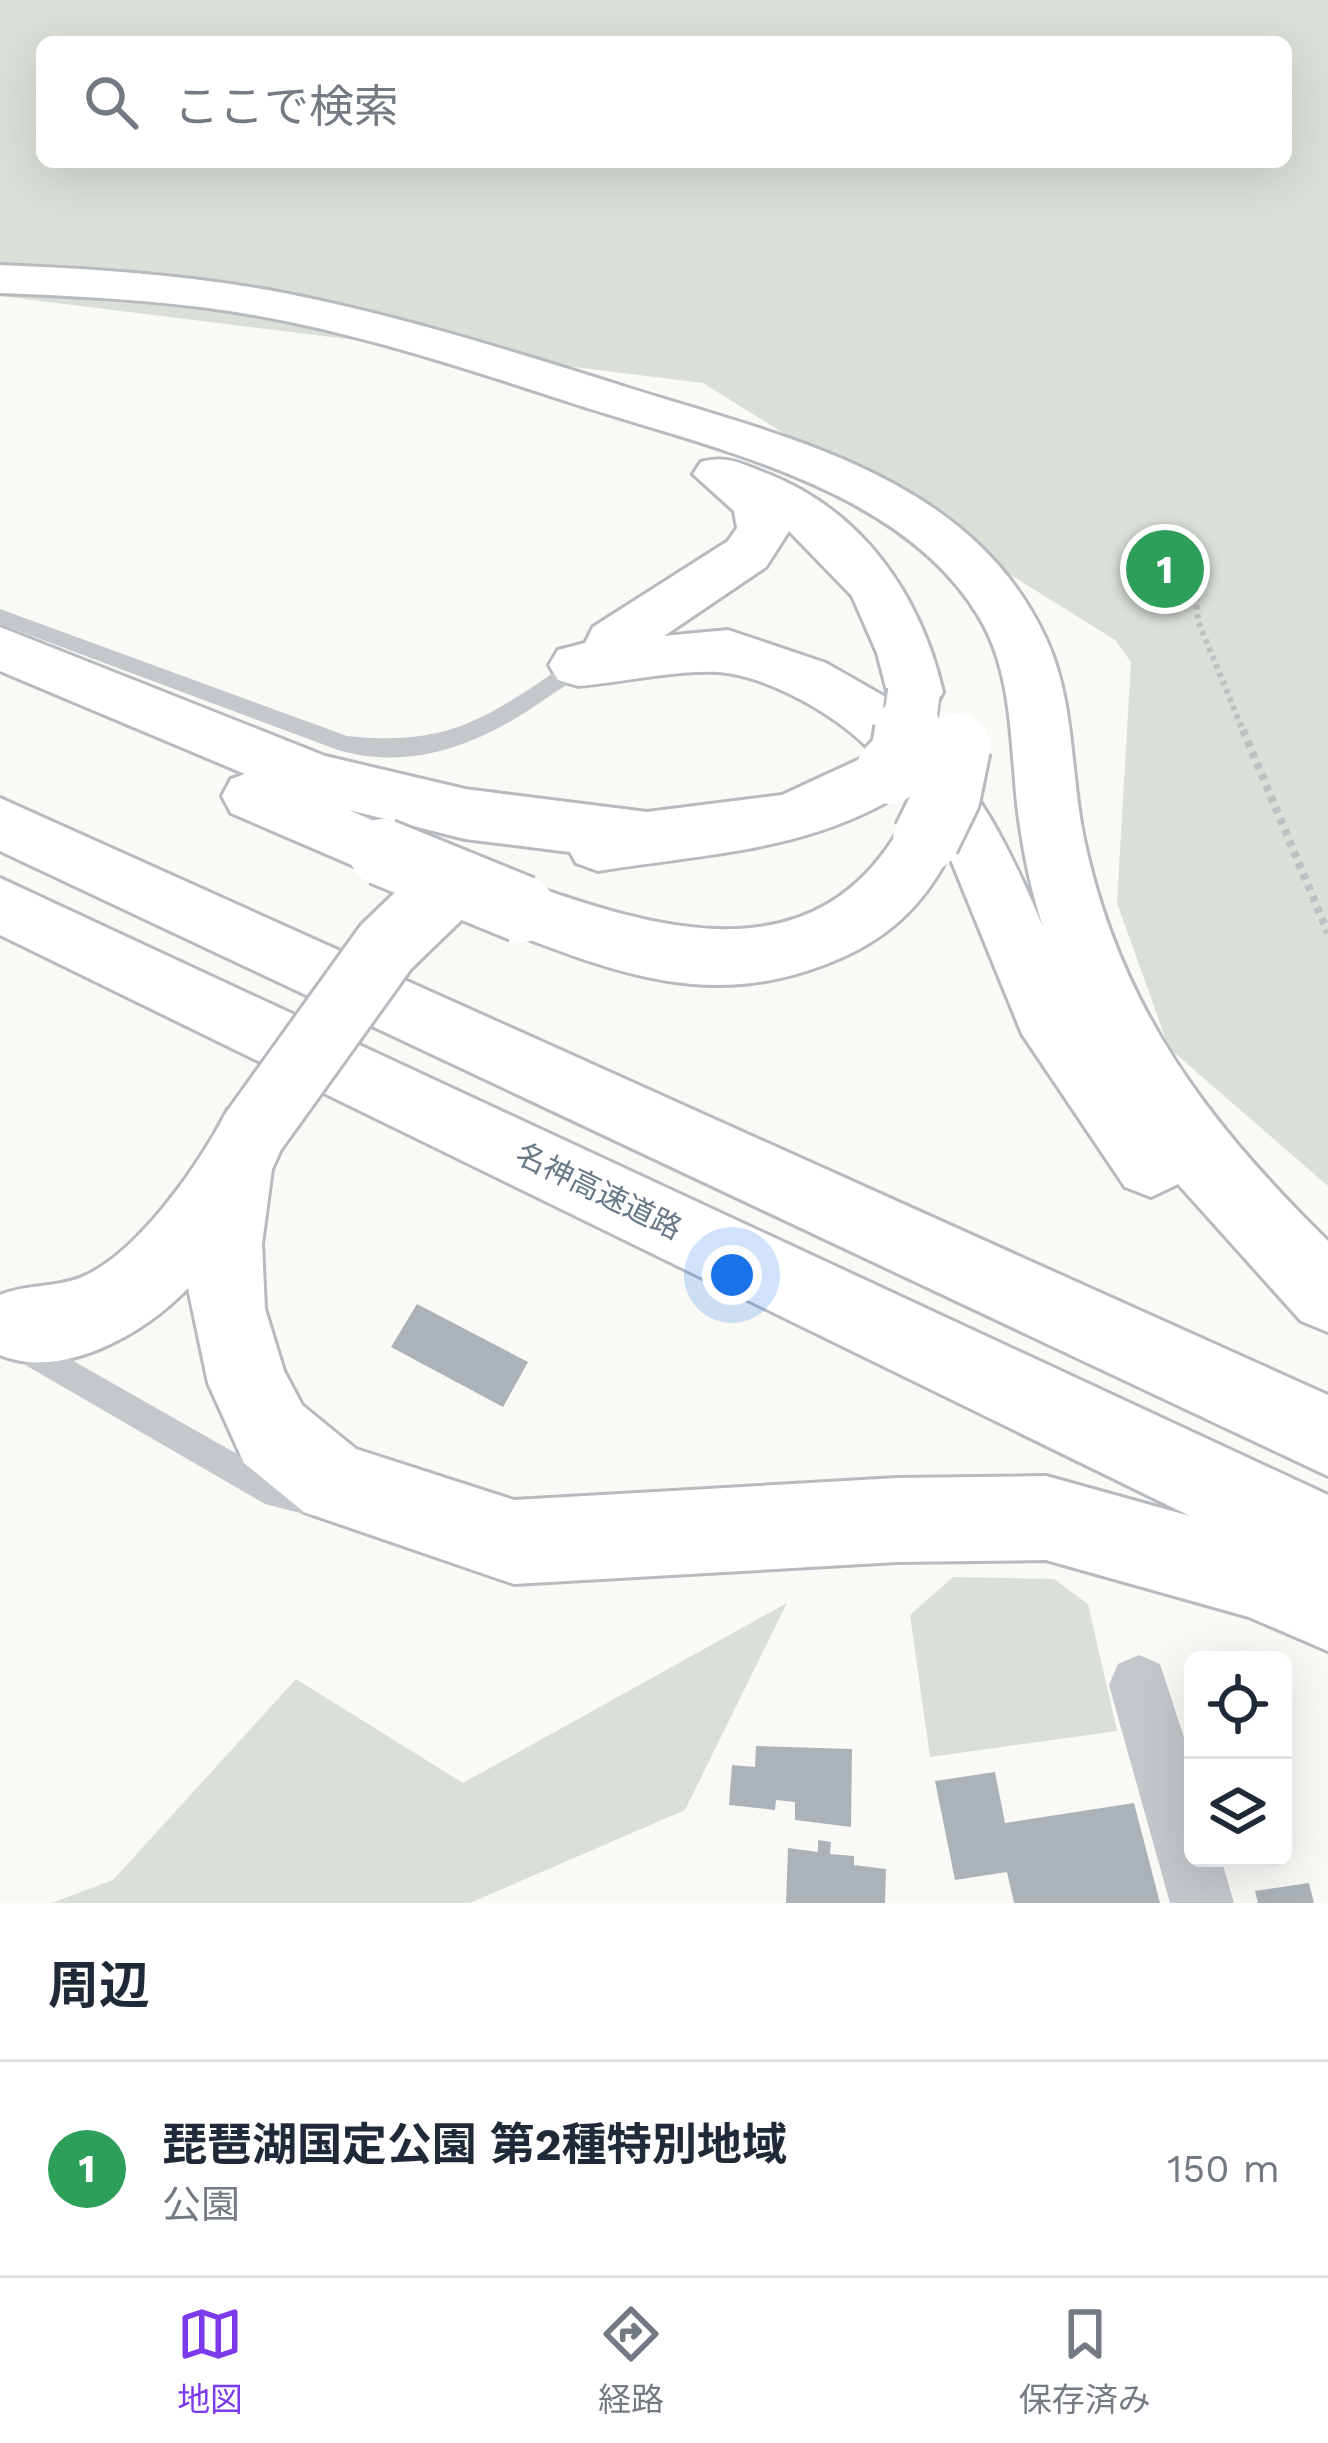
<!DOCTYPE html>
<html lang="ja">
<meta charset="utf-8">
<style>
:root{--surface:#fff;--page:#f6f6f7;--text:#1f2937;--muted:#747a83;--line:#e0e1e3;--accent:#7c3aed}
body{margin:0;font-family:"Work Sans","Noto Sans JP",sans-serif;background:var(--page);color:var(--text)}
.controls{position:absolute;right:36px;bottom:36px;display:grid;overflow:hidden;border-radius:18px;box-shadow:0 12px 48px #0002}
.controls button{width:108px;height:108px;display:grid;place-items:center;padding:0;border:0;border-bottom:3px solid var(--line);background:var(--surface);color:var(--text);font:60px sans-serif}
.you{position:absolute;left:732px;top:1275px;width:42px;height:42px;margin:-30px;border:9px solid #fff;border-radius:50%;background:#1a73e8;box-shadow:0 0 0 18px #1a73e833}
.badge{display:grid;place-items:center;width:78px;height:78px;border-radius:50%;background:var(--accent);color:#fff;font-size:39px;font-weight:700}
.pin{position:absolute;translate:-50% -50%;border:6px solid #fff;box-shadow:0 3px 12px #0006}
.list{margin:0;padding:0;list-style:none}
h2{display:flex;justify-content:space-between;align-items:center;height:156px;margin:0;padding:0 48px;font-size:51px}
h2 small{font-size:39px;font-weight:400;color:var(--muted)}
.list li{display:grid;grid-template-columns:78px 1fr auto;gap:36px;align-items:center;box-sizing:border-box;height:216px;padding:0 48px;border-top:3px solid var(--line)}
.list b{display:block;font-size:45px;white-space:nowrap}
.list p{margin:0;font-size:39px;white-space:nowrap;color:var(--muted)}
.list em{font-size:39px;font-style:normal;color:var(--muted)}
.icon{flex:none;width:66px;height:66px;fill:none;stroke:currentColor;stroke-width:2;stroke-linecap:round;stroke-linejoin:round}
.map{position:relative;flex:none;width:1328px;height:1903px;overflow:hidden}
.search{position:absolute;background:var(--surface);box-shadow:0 12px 48px #0002;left:36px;right:36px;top:36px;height:132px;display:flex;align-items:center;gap:30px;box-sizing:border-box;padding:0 42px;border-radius:18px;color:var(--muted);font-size:45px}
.sheet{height:372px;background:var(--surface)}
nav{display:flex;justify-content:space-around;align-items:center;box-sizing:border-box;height:168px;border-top:3px solid var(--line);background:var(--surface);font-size:33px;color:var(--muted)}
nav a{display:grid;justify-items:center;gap:6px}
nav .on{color:var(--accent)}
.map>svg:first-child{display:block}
</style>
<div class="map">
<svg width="1328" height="1903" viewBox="0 0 1328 1903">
<rect width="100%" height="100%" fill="#f9f9f6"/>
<!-- green -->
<path fill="#dae0d7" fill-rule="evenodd" d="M0 0H1328V1186L1169 1048 1117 903 1131 662 1115 640 703 383 0 296ZM42 42H1286V162H42Z
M953 1577 1054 1579 1088 1604 1117 1731 930 1757 910 1615Z
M787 1603 685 1810 470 1903H51L113 1880 296 1679 463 1783Z"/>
<!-- building -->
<path fill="#abb3b9" d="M417 1304 528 1362 503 1407 391 1347Z
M756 1746 852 1749 851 1827 795 1820V1802L776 1800 775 1810 729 1805 732 1765 755 1767Z
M995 1772 1005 1823 1134 1803 1160 1903H1014L1007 1872 955 1880 935 1781Z
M818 1840 831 1842 830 1854 854 1856V1865L886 1869 885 1903H786L788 1848 818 1852Z
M1309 1883 1314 1903H1258L1255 1891Z"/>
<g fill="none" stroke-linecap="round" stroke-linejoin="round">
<!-- highway casing -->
<g stroke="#b7babe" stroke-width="6">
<path id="highway" d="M0 265C95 269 190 275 284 293 401 316 515 352 629 388 785 437 973 476 1047 641 1075 703 1070 773 1084 839 1120 1008 1207 1122 1328 1241V1332L1301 1321 1178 1184 1151 1197 1125 1187 1022 1034 949 855C922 908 885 941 829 963 708 1011 614 972 499 928L490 909 499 890 522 882C659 930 817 980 904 821L925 814 907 790C810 852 708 853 598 871L576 863 570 852 465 839 349 810 404 834 413 852 404 870 382 878 231 813 222 796 231 779 245 774 0 671V627L325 756 465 789 647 812 782 795 873 753C840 717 775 680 727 673 691 667 617 683 578 686L558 680 549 665 558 650 585 643 593 627 728 541 737 528 734 511 693 474 701 462C725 455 740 463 763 472 861 509 920 593 943 692L935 707 906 711C977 784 1004 835 1043 927 1031 891 1023 851 1018 812 1010 747 1014 675 979 617 902 487 711 448 578 405 465 368 353 331 236 312 158 300 79 296 0 293ZM789 531 852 596 877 653 889 699 826 663 728 630 664 636 766 567Z
M0 798 1328 1395V1476L0 851Z
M0 878 1328 1495V1651L1249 1617 1046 1560 897 1562 514 1584 304 1512 244 1463 208 1383 188 1288C146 1333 62 1381 0 1355V1295C26 1284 56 1288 82 1277 139 1253 201 1162 228 1109L253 1099 278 1109 289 1132 272 1169 262 1244 265 1309 284 1371 302 1405 356 1449 514 1500 897 1478 1046 1476 1190 1516 0 935Z"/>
</g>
<!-- path-far1 -->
<path stroke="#bec0c3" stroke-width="6" stroke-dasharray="4.5 4.5" stroke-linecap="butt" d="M1196 596 1198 621 1244 733"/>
<!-- path -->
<path stroke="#bec0c3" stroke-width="8" stroke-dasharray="6 6" stroke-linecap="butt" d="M1243 730 1328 933"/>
<!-- lane -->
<path fill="#c4c8cb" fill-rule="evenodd" d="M0 609 347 736C455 748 493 713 578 656H592L595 661C584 675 566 685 551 695 488 740 417 773 338 750L0 624Z
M0 1300 30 1315 47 1346 281 1479 323 1490 327 1501 323 1512 312 1516 265 1504 27 1366 10 1335 0 1329Z"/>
<!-- street -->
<path fill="#c4c8cb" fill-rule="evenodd" d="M1139 1655 1160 1664 1193 1765V1858H1221L1234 1903H1170L1109 1685 1118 1664Z"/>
<!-- highway -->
<use href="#highway" fill="#fff" fill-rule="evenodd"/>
<!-- highway-bridge-far1 casing -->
<g stroke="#b7babe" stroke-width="57" stroke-linecap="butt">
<path id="highway-bridge-far1" d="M908 733 914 692"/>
</g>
<!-- highway-bridge casing -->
<g stroke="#b7babe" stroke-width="72" stroke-linecap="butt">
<path id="highway-bridge" d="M889 771 904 755 908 730
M926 839 947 796 957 747
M382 852 522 909
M253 1132 386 947 442 893"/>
</g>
<!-- highway-bridge-far1 -->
<use href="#highway-bridge-far1" stroke="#fff" stroke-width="52"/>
<!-- highway-bridge -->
<use href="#highway-bridge" stroke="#fff" stroke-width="66"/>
</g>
<g text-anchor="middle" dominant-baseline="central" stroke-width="12" stroke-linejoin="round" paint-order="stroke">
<!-- street labels -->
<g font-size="30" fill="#687787" stroke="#fff">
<text transform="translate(599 1191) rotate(26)">名神高速道路</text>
</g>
</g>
</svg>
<div class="controls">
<button><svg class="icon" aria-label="locate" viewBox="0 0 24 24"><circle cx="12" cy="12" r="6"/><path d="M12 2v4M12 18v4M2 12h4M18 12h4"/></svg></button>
<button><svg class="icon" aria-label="layers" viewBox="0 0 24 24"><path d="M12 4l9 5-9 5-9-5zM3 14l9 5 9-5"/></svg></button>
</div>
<div class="you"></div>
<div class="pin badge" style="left:1165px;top:569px;background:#2e9e5b">1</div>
<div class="search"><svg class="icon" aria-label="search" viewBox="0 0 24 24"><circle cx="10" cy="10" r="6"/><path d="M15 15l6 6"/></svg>ここで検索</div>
</div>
<section class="sheet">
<h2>周辺<small></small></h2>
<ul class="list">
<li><span class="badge" style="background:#2e9e5b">1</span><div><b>琵琶湖国定公園 第2種特別地域</b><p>公園</p></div><em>150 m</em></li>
</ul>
</section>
<nav>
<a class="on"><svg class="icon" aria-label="map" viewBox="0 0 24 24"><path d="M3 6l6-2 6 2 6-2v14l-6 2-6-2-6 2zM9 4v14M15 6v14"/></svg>地図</a>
<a><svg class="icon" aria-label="directions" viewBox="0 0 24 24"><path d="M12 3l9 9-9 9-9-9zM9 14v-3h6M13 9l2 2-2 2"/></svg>経路</a>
<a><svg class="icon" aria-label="saved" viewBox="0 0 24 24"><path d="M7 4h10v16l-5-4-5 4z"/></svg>保存済み</a>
</nav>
